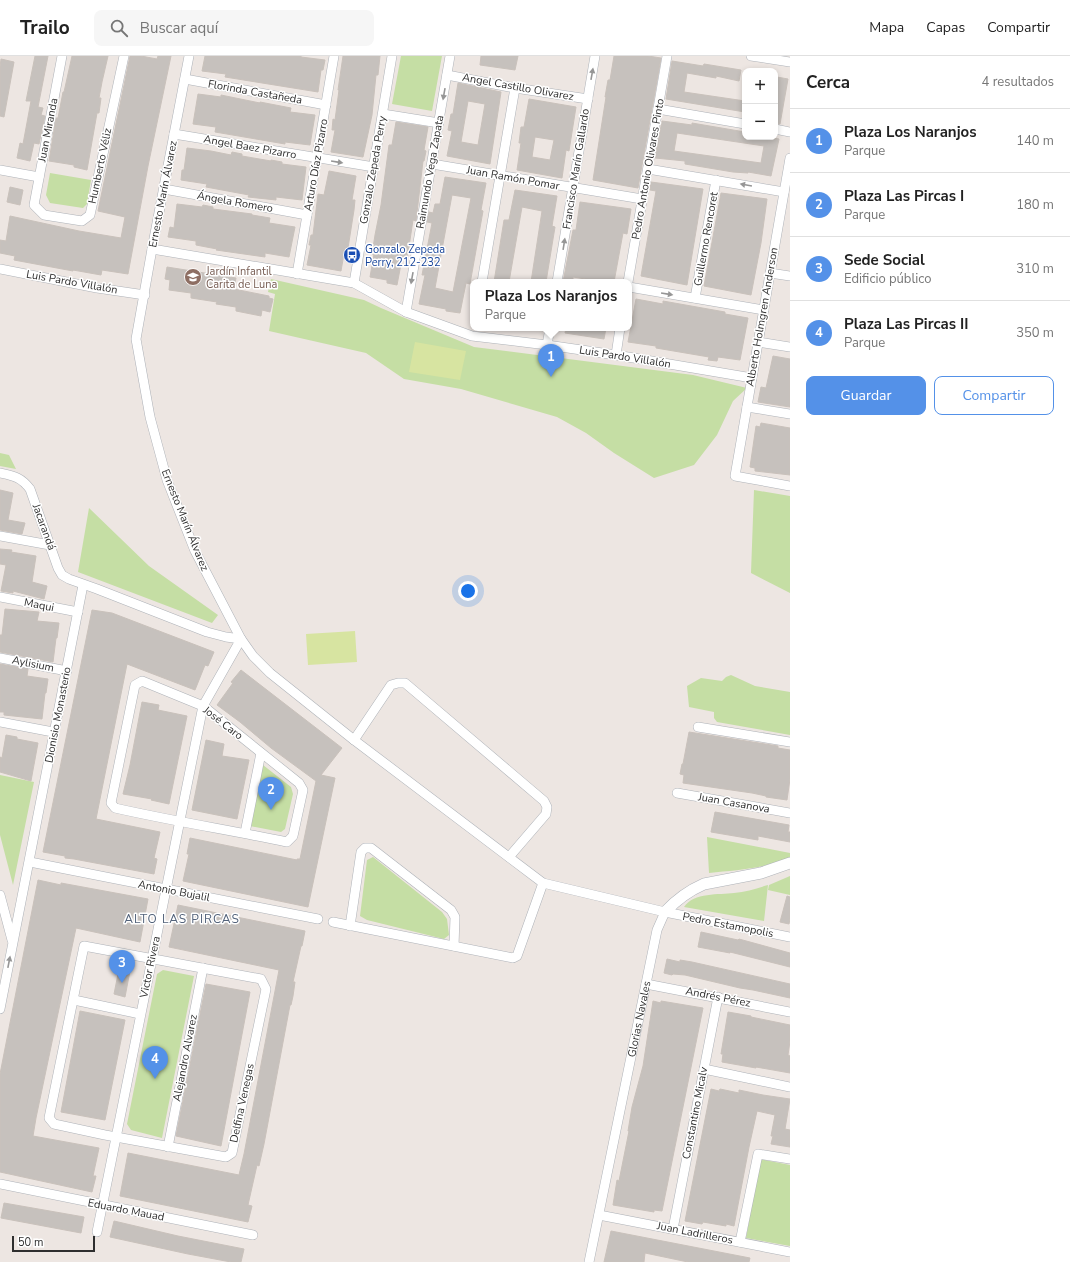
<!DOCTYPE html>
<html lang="es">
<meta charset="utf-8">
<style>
:root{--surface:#fff;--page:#f6f6f6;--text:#222;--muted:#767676;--line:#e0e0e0;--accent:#5491e8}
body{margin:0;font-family:"Nunito Sans",sans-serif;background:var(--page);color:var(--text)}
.controls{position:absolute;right:12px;top:12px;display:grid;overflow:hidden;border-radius:8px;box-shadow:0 2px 6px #0003}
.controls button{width:36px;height:36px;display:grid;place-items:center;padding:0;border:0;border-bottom:1px solid var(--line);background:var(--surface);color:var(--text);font:20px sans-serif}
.scale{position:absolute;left:12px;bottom:10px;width:83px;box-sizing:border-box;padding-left:4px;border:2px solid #2e2e2e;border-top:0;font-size:11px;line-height:14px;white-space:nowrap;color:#2e2e2e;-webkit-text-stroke:3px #fff;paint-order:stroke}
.you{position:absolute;left:468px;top:535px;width:14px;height:14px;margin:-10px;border:3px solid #fff;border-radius:50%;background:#1a73e8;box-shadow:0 0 0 6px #1a73e833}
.badge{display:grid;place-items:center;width:26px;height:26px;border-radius:50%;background:var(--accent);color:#fff;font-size:13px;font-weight:700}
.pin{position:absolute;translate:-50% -33px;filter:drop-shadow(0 1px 2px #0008)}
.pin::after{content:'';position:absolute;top:21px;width:14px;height:12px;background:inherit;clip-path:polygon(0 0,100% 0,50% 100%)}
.popup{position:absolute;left:470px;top:223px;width:162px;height:52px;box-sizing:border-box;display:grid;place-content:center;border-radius:8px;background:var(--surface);filter:drop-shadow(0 1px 3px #0005);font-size:13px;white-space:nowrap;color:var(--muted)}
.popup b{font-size:15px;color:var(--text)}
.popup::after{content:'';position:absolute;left:50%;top:100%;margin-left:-8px;border:8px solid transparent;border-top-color:var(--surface)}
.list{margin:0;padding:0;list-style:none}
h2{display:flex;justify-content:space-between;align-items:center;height:52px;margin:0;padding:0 16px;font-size:17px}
h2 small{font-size:13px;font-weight:400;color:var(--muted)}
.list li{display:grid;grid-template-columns:26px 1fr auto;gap:12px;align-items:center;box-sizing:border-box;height:64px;padding:0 16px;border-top:1px solid var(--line)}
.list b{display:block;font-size:15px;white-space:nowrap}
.list p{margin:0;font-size:13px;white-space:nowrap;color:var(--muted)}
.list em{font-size:13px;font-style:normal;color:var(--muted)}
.actions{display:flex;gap:8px;padding:12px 16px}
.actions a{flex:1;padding:9px 0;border:1px solid var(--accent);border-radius:8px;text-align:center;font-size:14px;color:var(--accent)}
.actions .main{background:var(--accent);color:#fff}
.icon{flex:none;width:22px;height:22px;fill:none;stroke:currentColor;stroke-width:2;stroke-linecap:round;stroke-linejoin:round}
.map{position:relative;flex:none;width:790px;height:1206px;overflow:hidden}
header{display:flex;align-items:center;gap:24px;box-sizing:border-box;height:56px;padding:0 20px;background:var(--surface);border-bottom:1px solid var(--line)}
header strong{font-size:19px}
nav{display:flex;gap:22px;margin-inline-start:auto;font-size:14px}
.search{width:280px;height:36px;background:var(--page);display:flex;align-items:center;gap:10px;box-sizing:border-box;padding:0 14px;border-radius:8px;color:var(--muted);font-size:15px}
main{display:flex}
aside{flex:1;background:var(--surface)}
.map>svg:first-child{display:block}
</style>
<header>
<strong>Trailo</strong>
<div class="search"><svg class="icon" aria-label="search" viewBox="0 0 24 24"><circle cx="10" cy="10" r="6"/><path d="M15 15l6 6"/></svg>Buscar aquí</div>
<nav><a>Mapa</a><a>Capas</a><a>Compartir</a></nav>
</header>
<main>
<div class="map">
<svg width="790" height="1206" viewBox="0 0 790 1206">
<rect width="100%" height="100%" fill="#ede6e2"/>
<!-- green -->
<path fill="#c5dea4" d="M401 0H442L432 55 392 48Z
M50 117 91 124 87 148 83 152 50 147 46 139Z
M271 223 364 244 381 252 474 291 693 319 747 332 733 345 717 379 694 409 654 422 614 397 586 377 557 361 461 333 404 323 366 297 269 275 275 238 268 236Z
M0 397 9 399 16 413 0 410Z
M754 434 790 440V537L751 517Z
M89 452 149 510 218 559 212 567 78 516Z
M731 619 755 630 790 636V679L717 666 714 662V656L689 651 687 630 701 622 722 625 726 621Z
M263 709 291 731 293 738 285 773 281 776 250 770Z
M0 719 34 726 13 829 0 779Z
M707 781 790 797V801C764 813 737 814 709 817Z
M373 801 442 856 447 863 449 879 444 883 367 864 360 860 367 804Z
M790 820V839L768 834 769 829Z
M768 829 764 865 684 851C694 836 719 839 734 837 746 836 757 832 768 829Z
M163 914 194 920 162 1082 131 1074 127 1068 157 918Z
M760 1103 790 1109V1190L746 1182Z"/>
<!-- pitch -->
<path fill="#d7e4a1" d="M415 286 466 295 460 324 409 316Z
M355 575 357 606 308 609 306 578Z"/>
<!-- building -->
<path fill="#c6c1bd" stroke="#c9c1bb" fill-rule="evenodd" d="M35 0H48L38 51 43 52 41 59 45 60 39 88 34 87 30 105 17 102 20 87 23 88 31 45H26Z
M72 0H108L102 26 99 42H101L99 57H97L87 114 74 111V109L49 105 56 62H58L63 36H64Z
M130 0H141L157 3 158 0H171L148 110 128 218 102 214 101 219 73 214V215L14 204 15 200 0 197V184L6 185 10 160 79 175 121 182 125 161 98 155Z
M205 0H301V1L325 4 323 14H321L318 36 225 21 226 18 202 15Z
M343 0H380L378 19H376L372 59 363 101 331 96 335 74H332L333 63 335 64 339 34H338Z
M481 0H518L515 14 480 9Z
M614 0H648L661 2 638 132 593 124 606 41H605L608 24H610Z
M1 3 14 6 4 61 0 60V11Z
M672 5 703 10 704 8 741 14 739 25 716 20V22L687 17 684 36 745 45V56L666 43Z
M777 21 788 23 780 68 775 67V31Z
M458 27 501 36 490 108 447 100 452 75 448 74 451 58H453ZM468 45 485 48 478 89 461 86Z
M198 38 221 41V39L260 47V46L291 52 290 56 315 59 310 89 285 86V88L215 76 216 71 193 68Z
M529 43 576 51 569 95 566 94 562 122 517 114 521 87H519L521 71H524ZM535 81 554 84 550 104 532 101Z
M662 65 692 69V67L745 76V81H768L779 83 771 120 748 116V117L733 116 685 108V105L655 102ZM677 77 764 90 761 107 674 95Z
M396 66 428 71 424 94 426 95 424 105H423L416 165 413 164 407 204 402 203 397 229 387 227V224L370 221 374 198H372L375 179 381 149 389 89H392Z
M187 92 211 95 231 99 232 96 242 98V100L271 105V104L282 106V108L306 111 302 144 276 141V144L248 141 249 139 206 131 207 128 181 124 182 114H184Z
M329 115 356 120 352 144H355L354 154 348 192H345L341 215 307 209 311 189H309L311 179H313L318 138 324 139Z
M445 121 486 127 481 154 483 155 470 228 466 227 460 257 446 255V253L419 248 425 219H422L432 167 427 166 429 156 433 157 435 148H440ZM452 139 471 142 453 236 435 232Z
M651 126 703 133 687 229 641 220 656 135 650 134Z
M10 131 23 134 20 149 7 146Z
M515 134 557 140 552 170 555 171 546 226H531L542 155 522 151 509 226H494L504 164H509Z
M721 137 767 143 761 187 751 239 704 230Z
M580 146 631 153 627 178 623 177 614 226H604L573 221V226H563L573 174H576Z
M177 148 202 151 203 149 213 151V153L252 158V159L270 162 269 167 295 171 289 201 265 197V201L216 194 217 193 196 189V185L168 181 170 171 174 172Z
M167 211 236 222 234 233 269 240V242L273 243 270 256 262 254 261 260 236 255V251L216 248 217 246 191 242V237L169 234 170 224 165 223Z
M636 243 663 248V245L725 256V258L748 262 740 304 718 301 717 305 708 304 709 301 656 292V290L628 286Z
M566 272H606L604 283 565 277Z
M773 300 790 303V351L758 346 761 331 766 332Z
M761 367 790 372V419L755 415V412L750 411 756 370 760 371Z
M0 434 13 437 8 464 25 467 22 478 0 474Z
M0 493 12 494 11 496 36 500 32 526 47 530 44 543 13 535V537L1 535 6 509 0 508Z
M5 553 39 556 37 565 59 567 57 582H56L53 606 0 596V579H2Z
M92 554 112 557 214 596 208 610 205 609 195 634 127 608 96 763 160 776 154 802 157 803 154 818 74 803 65 802V800L43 796Z
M0 608 28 613 27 620 48 623 46 637H45L42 663 4 659V656H0Z
M241 614 342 692 321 719 335 722 308 851 183 825 189 798H187L190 782 297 804V803H300L316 725 271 692 240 666 217 649 233 627 231 626Z
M142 646 159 649 158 654 187 660 169 748 151 744 152 743 123 738 130 709Z
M689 676 778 690V692L790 694V723L787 744 766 741V740L752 737 683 727 684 719 680 718 682 708H683Z
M6 679 17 681V683L38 687 31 725 0 716V701L2 702Z
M206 684 224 688 222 700 249 704 237 763 192 754Z
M715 756 789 769 788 776H790V786L758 780V784L711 776Z
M38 824 61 829V827L148 843 140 886 76 872 36 1062 33 1080 99 1092 93 1120H96L92 1136 0 1116V1018Z
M787 840 790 841V863L789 868 780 866Z
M178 849 305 875 302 890H301L293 926H295L293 940 291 949H290L264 1088 259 1110 257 1109 248 1149 252 1150 248 1166 120 1140 128 1097 239 1119 244 1098 279 914 169 891Z
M701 876 738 884 739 883 790 897V911L730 896V897L698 891Z
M667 903 680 906V904L692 906 790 928V942L753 934 740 932 685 919 673 918 672 919 664 917Z
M119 913 130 915 125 941 114 938Z
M206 928 250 936 221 1090 176 1080Z
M653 945 661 947V945L703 952 662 1155 654 1154V1156L613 1149 617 1124 619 1125 629 1075H628L632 1051 643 1010Z
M80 955 125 964 105 1064 61 1056Z
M728 956 751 960V961L790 969V985L788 999 790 1000V1017L756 1011V1012L722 1006 723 998H721Z
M711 1033 719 1035 720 1033 739 1037V1034L763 1039 790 1043 785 1073 790 1074V1091L771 1088 773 1080H771L775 1059 757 1055 749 1091 734 1170 726 1168V1170L703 1166 702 1168 685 1165Z
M4 1147 84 1161 81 1177 1 1162Z
M114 1165 178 1180 244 1193 241 1206H231L188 1198 110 1181Z
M611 1175 750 1202 749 1206H688L645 1197 644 1206H604Z"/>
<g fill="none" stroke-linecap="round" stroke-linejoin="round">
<!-- minor casing -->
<g stroke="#aeb2b8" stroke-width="10">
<g id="minor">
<path d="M62 0 34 149 44 159 82 165 90 159 124 0"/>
<path d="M189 0 152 193 136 283 150 361 167 424 195 495 241 583 253 600 270 617 354 684 543 827 665 856 790 881"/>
<path d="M751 0 790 6"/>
<path d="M447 19 515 32 588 43"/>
<path d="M185 23 326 49"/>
<path d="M658 53 745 68"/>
<path d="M383 58 439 67"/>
<path d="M775 73 790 76"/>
<path d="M174 78 374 111"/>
<path d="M790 102 735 420 790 430"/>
<path d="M432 108 642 143"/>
<path d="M648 113 784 136"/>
<path d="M0 114 39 121"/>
<path d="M164 133 307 159"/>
<path d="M152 193 354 227 406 256 472 280 547 289 616 299 752 322"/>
<path d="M0 213 97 232 145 239"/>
<path d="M770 217 790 220"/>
<path d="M297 218 334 0"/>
<path d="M482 226 515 32"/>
<path d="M557 226 595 0"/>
<path d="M628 226 667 0"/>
<path d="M354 227 392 0"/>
<path d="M629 231 764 254"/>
<path d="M695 242 716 124"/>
<path d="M406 256 450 0"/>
<path d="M758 286 790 291"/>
<path d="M547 289 550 272"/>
<path d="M616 299 620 272"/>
<path d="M747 351 790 358"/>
<path d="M0 417C14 420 21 421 30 433L58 512 62 519 69 523 97 533 207 576 226 581 241 583 203 650 97 1176"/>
<path d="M0 480 50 489"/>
<path d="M0 541 78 556"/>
<path d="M0 602 67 615"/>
<path d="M142 625 203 650 299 727 303 734 293 780 287 786C229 774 172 765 115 752L111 747 135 629Z"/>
<path d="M0 666 53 676"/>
<path d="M698 671 790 686"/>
<path d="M354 684 391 629 398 627H405L544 745 547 751 546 758 509 801"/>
<path d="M677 737 790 757"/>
<path d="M245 777 261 697"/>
<path d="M30 806 318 863"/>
<path d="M0 839 12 884"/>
<path d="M333 866 513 902 517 900 543 827"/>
<path d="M350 870 361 796 365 792H371L451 854 455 861 454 890"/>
<path d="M84 890 261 923 266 933 232 1097 226 1101 105 1079 54 1068 49 1062Z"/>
<path d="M646 928 790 956"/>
<path d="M74 944 140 958"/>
<path d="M0 953 83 529"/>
<path d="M704 1013 790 1031"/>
<path d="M168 1091 203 912"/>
<path d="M0 1128 253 1179"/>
<path d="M599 1159 790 1196"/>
<path d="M673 1173 718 941"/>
<path d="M740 1186 758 1098 790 1103"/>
<path id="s1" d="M589 1206 657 874 665 856"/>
</g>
</g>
<!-- tertiary casing -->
<g stroke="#aeb2b8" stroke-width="12">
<path id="tertiary" d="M665 856C677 843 688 835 704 828L761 817 790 807"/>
</g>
<!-- minor -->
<use href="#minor" stroke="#fff" stroke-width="9"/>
<!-- tertiary -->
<use href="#tertiary" stroke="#fff" stroke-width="11"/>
</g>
<!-- one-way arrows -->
<defs><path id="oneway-solid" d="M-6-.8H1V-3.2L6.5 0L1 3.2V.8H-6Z"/></defs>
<g fill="#969696">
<use href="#oneway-solid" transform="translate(592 18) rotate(-80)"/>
<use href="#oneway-solid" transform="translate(444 38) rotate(100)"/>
<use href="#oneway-solid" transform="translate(337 106) rotate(9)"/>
<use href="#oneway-solid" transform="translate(746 129) rotate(-170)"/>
<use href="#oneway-solid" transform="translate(564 188) rotate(-81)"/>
<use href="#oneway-solid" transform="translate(412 222) rotate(100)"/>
<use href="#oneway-solid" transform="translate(667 238) rotate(9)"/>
<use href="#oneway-solid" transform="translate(9 906) rotate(-79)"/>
</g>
<!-- icons -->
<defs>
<g id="bus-disc" transform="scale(0.9)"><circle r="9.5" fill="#1a4fb4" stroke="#fff"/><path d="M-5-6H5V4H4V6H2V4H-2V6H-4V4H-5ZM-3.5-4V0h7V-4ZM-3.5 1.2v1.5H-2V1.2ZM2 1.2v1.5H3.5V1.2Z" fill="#fff"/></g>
<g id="school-disc" transform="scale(0.9)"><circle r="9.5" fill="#8d6e63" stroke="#fff"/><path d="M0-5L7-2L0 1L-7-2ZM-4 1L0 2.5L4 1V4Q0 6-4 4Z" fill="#fff"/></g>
</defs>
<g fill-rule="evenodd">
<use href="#bus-disc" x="352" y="199"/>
<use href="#school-disc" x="193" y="221"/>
</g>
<g text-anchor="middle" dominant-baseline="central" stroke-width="3" stroke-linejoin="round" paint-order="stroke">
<!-- street labels -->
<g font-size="11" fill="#2e2e2e" stroke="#fff">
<text transform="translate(518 31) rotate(10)">Angel Castillo Olivarez</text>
<text transform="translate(255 36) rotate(10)">Florinda Castañeda</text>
<text transform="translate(48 74) rotate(-79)">Juan Miranda</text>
<text transform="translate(250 91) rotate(10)">Angel Baez Pizarro</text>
<text transform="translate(316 109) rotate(-80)">Arturo Díaz Pizarro</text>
<text transform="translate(100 110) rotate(-78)">Humberto Véliz</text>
<text transform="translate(576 113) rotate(-81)">Francisco Marín Gallardo</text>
<text transform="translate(648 113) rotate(-80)">Pedro Antonio Olivares Pinto</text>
<text transform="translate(373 114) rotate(-80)">Gonzalo Zepeda Perry</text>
<text transform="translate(430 116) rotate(-80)">Raimundo Vega Zapata</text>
<text transform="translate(513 122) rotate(10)">Juan Ramón Pomar</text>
<text transform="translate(163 138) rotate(-79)">Ernesto Marín Álvarez</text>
<text transform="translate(235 146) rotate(10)">Ángela Romero</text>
<text transform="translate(706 183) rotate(-80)">Guillermo Rencoret</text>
<text transform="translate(72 226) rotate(10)">Luis Pardo Villalón</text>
<text transform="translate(762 261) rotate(-80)">Alberto Holmgren Anderson</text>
<text transform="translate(625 301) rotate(9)">Luis Pardo Villalón</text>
<text transform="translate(185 464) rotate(68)">Ernesto Marín Álvarez</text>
<text transform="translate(44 471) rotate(70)">Jacarandá</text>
<text transform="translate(39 549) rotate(11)">Maqui</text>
<text transform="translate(33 608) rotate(11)">Aylisium</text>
<text transform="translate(58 659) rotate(-79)">Dionisio Monasterio</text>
<text transform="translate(223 667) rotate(38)">José Caro</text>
<text transform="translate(734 747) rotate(10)">Juan Casanova</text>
<text transform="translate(174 835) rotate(11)">Antonio Bujalil</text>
<text transform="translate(728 869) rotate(11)">Pedro Estamopolis</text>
<text transform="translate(150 911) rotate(-78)">Victor Rivera</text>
<text transform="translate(718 941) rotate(11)">Andrés Pérez</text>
<text stroke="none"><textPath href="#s1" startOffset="248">Glorias Navales</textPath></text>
<text transform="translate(185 1002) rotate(-79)">Alejandro Alvarez</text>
<text transform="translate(242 1047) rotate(-78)">Delfina Venegas</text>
<text transform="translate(695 1057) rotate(-79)">Constantino Micalv</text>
<text transform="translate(126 1154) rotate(11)">Eduardo Mauad</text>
<text transform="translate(695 1177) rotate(11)">Juan Ladrilleros</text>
</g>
<!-- transit labels -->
<g font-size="11" fill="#164399" stroke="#fff" text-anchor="start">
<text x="365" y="193">Gonzalo Zepeda<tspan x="365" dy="13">Perry, 212-232</tspan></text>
</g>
<!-- education labels -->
<g font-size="11" fill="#785e54" stroke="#fff" text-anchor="start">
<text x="206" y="215">Jardín Infantil<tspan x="206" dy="13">Carita de Luna</tspan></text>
</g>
<!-- neighbourhood labels -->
<g font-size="12" letter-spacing="1" fill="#52627a" stroke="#fff">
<text x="182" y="863">ALTO LAS PIRCAS</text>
</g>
</g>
</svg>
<div class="controls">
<button>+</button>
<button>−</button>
</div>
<div class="scale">50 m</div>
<div class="you"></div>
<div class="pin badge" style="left:551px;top:321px">1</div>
<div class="popup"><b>Plaza Los Naranjos</b>Parque</div>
<div class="pin badge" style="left:271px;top:754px">2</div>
<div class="pin badge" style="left:122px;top:927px">3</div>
<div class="pin badge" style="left:155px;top:1023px">4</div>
</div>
<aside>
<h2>Cerca<small>4 resultados</small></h2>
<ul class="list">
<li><span class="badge">1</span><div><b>Plaza Los Naranjos</b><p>Parque</p></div><em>140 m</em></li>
<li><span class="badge">2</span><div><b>Plaza Las Pircas I</b><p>Parque</p></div><em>180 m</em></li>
<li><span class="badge">3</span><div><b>Sede Social</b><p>Edificio público</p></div><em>310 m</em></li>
<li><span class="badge">4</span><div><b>Plaza Las Pircas II</b><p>Parque</p></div><em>350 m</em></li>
</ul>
<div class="actions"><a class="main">Guardar</a><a>Compartir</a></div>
</aside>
</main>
